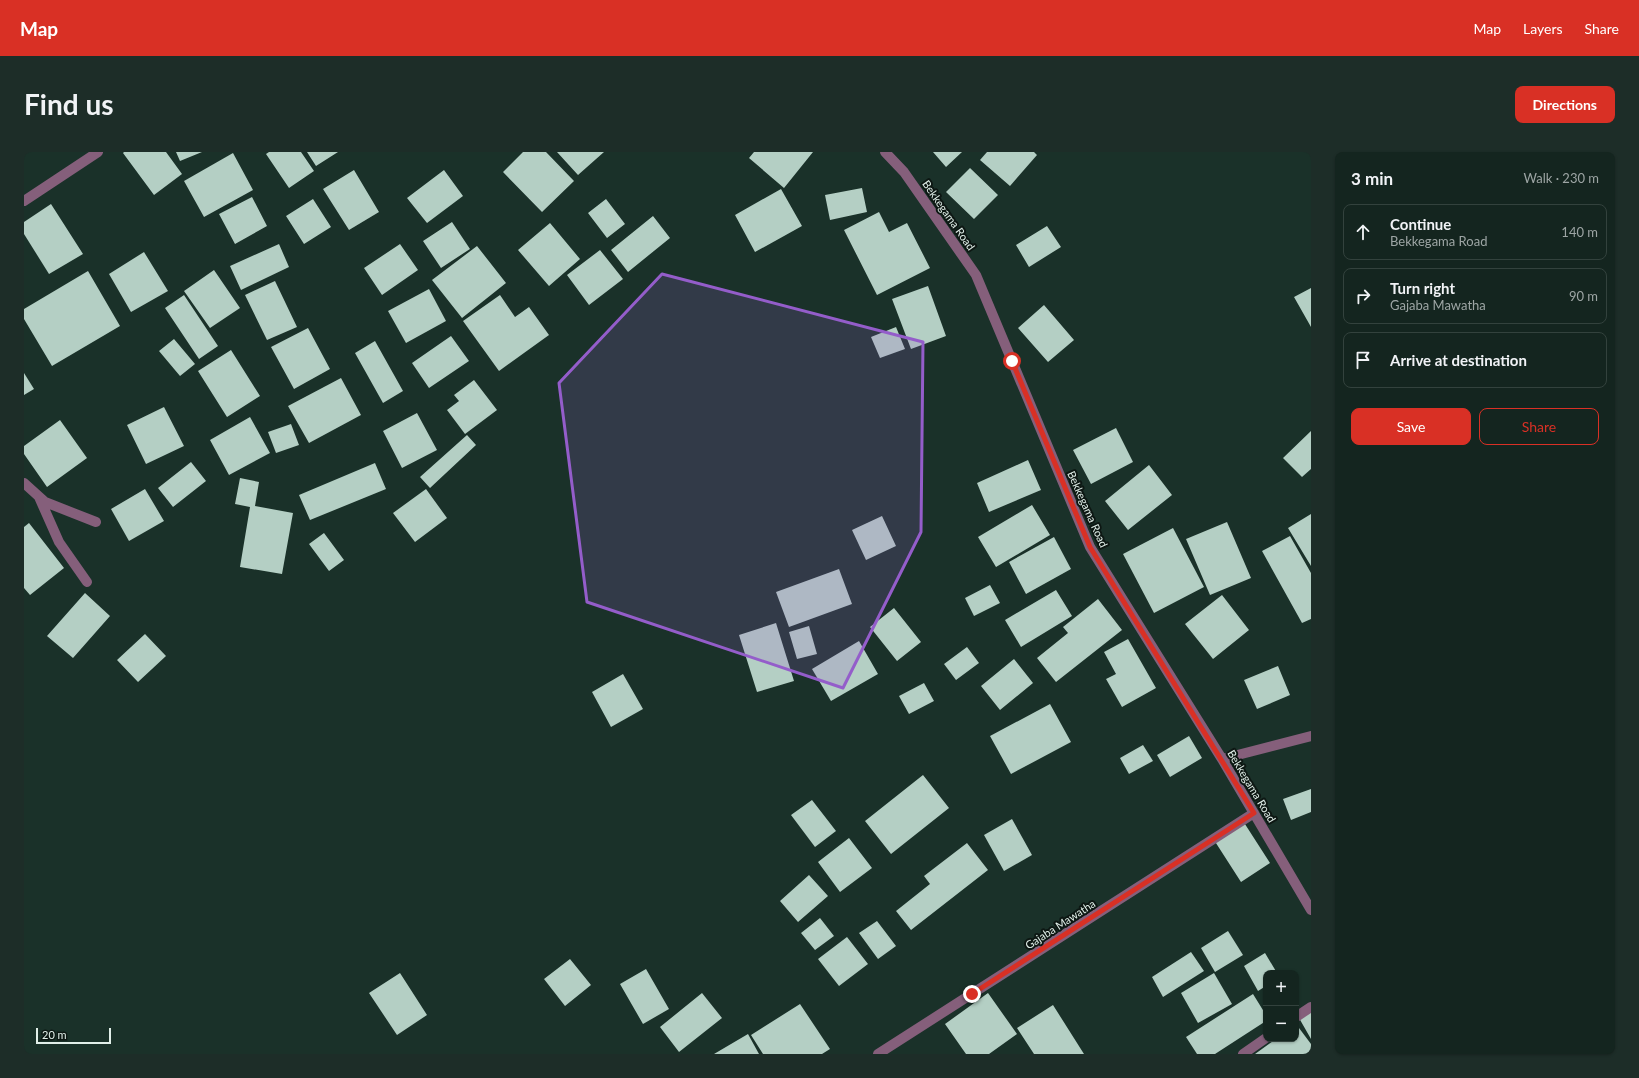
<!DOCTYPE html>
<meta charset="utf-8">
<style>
:root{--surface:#14251f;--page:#1d2d28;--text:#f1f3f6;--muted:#9da5a4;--line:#33423d;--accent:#d93025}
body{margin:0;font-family:Lato,sans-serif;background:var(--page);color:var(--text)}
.controls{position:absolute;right:12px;bottom:12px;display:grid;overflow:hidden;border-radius:8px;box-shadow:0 1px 3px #0004}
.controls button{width:36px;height:36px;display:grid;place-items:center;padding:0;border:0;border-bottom:1px solid var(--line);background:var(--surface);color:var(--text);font:20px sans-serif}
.scale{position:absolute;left:12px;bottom:10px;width:75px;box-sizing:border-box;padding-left:4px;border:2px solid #e1efe9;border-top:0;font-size:11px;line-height:14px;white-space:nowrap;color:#e1efe9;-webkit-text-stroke:3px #0d1713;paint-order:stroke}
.stop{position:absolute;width:12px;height:12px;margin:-9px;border:3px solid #d93025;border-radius:50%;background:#fff}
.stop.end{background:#d93025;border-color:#fff;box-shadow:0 1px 4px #0008}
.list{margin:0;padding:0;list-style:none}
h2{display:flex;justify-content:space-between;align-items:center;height:52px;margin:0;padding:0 16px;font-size:17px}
h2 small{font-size:13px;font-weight:400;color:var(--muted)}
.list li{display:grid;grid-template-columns:26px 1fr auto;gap:12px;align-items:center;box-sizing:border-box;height:56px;margin:0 8px 8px;padding:0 8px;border:1px solid var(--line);border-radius:8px}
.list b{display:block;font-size:15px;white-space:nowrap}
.list p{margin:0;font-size:13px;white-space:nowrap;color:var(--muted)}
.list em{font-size:13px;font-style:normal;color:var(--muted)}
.actions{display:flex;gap:8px;padding:12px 16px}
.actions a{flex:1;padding:9px 0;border:1px solid var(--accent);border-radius:8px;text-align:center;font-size:14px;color:var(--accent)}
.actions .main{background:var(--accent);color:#fff}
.icon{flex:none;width:22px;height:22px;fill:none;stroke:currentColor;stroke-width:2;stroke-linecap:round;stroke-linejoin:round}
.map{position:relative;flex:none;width:1287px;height:902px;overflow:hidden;border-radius:8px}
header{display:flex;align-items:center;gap:24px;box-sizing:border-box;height:56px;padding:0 20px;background:var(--accent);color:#fff}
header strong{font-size:19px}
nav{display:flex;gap:22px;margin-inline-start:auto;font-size:14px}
.intro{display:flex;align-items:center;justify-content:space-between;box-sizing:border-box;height:96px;padding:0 24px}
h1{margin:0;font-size:28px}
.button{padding:10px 18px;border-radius:8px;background:var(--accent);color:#fff;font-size:14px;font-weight:700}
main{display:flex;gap:24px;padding:0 24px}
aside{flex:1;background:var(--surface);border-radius:8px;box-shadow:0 1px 3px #0004}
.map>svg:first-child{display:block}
</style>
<header>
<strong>Map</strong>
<nav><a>Map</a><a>Layers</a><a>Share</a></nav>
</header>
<div class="intro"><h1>Find us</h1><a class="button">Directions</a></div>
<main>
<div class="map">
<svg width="1287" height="902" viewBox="0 0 1287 902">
<rect width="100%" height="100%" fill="#1a3129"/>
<!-- building -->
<path fill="#b4cfc4" d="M100 0H142L158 22 130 43 99 1Z
M152 0H178L156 9Z
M245 0H277L290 19 265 36 242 2Z
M283 0H314L292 14Z
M499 0H522L550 29 518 60 479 20Z
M533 0H580L554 23Z
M730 0H789L760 36 725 6Z
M909 0H938L922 15Z
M963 0H1010L1013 3 986 34 956 8Z
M209 1 229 38 180 65 160 29Z
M946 16 974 43 950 67 922 40Z
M330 18 355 60 325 78 299 37Z
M420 18 439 44 403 71 383 46Z
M838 36 843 60 806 68 801 43Z
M757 37 778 74 731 100 711 63Z
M228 45 243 74 211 92 195 62Z
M289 47 307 75 280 92 262 64Z
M582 47 601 72 583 86 564 61Z
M27 52 59 102 25 122 0 82V70Z
M855 60 865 80 883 71 906 116 853 143 820 78Z
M629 64 646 86 604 120 587 98Z
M428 70 446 97 417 116 399 89Z
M526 71 556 107 525 134 494 98Z
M1023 74 1037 95 1005 115 992 93Z
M255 92 265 115 217 138 206 114Z
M376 92 394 118 358 143 340 116Z
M453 94 482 131 438 166 408 128Z
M576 98 599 127 565 153 543 123Z
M120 100 144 139 107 160 85 122Z
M190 118 216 156 186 176 160 139Z
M64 119 96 174 28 214 0 167V157Z
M251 129 273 175 243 188 221 143Z
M904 134 922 184 887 197 868 147Z
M1287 136V175L1270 145Z
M405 137 422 169 382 191 364 159Z
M160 143 194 194 175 207 141 156Z
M476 143 491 165 505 155 525 183 475 219 439 169Z
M1020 153 1050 188 1024 210 994 176Z
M872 175 881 197 856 206 847 185Z
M284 176 306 217 270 237 247 195Z
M427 184 445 209 405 236 388 211Z
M150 187 171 212 156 224 135 199Z
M351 189 379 239 359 251 331 201Z
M207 198 236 244 203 265 174 219Z
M0 221 10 237 0 243Z
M317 226 337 263 285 291 264 254Z
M450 228 473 258 441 282 423 258 435 249 430 243Z
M140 255 160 294 122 312 103 273Z
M393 261 413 298 378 316 359 279Z
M226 265 246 301 205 323 186 288Z
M36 268 63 306 23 335 0 302V294Z
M267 272 275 293 252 301 244 280Z
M1092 276 1109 310 1067 332 1049 298Z
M1287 279V317L1278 325 1259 306Z
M443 283 452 293 406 336 396 325Z
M1004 308 1017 338 965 360 953 331Z
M167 310 182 329 149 355 134 336Z
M351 311 362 337 286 368 275 343Z
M1125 313 1148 343 1104 378 1081 349Z
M216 326 235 330 231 354 269 361 258 422 216 415 226 355 211 352Z
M121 337 140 369 105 389 87 357Z
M402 337 423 366 391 390 369 361Z
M1008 353 1026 383 972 415 954 385Z
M1287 362V414L1264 376Z
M858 364 872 394 842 408 828 378Z
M1203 370 1227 426 1186 443 1162 387Z
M5 371 40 416 6 443 0 436V375Z
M1149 376 1180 435 1130 461 1099 402Z
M300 381 320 408 305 419 285 392Z
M1266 384 1287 421V467L1278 471 1238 399Z
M1030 385 1047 417 1002 442 985 410Z
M815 417 828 452 765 475 752 440Z
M966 433 976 451 950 464 941 446Z
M1032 438 1048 464 997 495 981 468Z
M61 441 86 464 49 506 23 484Z
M1198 443 1225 478 1189 507 1161 472Z
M1074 447 1098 478 1032 530 1013 506 1044 481 1039 475Z
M870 456 897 490 873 509 846 475Z
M752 471 770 529 733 540 715 483Z
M785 474 793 502 773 507 765 480Z
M121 482 142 504 114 530 93 508Z
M1104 487 1132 536 1098 555 1082 527 1092 522 1080 500Z
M835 489 854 522 807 549 788 517Z
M943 495 955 511 932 528 920 512Z
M990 507 1009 531 976 558 957 534Z
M1254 514 1266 543 1233 557 1220 528Z
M599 522 619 557 587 575 568 540Z
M900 531 910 549 885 562 875 544Z
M1026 552 1047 590 987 622 966 584Z
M1165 584 1178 606 1146 625 1133 603Z
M1119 593 1129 609 1105 622 1096 606Z
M899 623 925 656 867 702 841 669Z
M1287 637V660L1267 668 1259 647Z
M788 648 812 679 791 695 767 663Z
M988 667 1008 703 980 719 960 683Z
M1219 669 1246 711 1217 730 1190 688Z
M825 686 848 716 816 740 794 710Z
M943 691 964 718 887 778 872 759 906 732 900 724Z
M785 723 804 744 774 770 756 749Z
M796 766 810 784 791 798 777 781Z
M853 769 872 794 854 807 835 781Z
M1204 779 1219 803 1191 820 1177 796Z
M823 785 844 812 815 834 794 807Z
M1167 800 1180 819 1139 845 1128 825Z
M1241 801 1253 821H1242V834L1234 839 1220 814Z
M546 807 567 833 541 854 520 827Z
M622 817 645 857 619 872 596 832Z
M376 821 403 863 373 883 345 841Z
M1190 821 1208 852 1174 871 1157 841Z
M678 841 698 866 655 900 636 875Z
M964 841 993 882 965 902H942L921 872Z
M1229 842 1242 863V869L1191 902H1173L1162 885Z
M776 852 806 897 798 902H739L727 883Z
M1029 853 1060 902H1010L993 876Z
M1287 859V887L1275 866Z
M1272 872 1287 892V902H1231L1252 887H1272Z
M724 882 735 902H690Z"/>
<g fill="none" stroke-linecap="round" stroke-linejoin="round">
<!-- street -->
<path stroke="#855f7b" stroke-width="10" d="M861 0 880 20 952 123 1066 395 1198 607 1287 758
M0 49 74 0
M0 331 21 350 72 370
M15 345 35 390 63 430
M1198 607 1287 584
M1272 865 1287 855
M854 902 1230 661
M1219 902 1242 886"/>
</g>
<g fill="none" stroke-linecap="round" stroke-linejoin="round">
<!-- route -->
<path stroke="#d93025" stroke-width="5" d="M948 842 1230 661 1066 395 988 209"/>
</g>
<!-- marked area -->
<path fill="#945dca" fill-opacity="0.2" stroke="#945dca" stroke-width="3" stroke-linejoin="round" d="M638 122 899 190 897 380 819 536 563 450 535 231Z"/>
<g text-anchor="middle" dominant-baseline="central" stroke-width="4" stroke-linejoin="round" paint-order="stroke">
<!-- street labels -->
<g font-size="11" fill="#e1efe9" stroke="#0d1713">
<text transform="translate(925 63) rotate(55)">Bekkegama Road</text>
<text transform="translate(1064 357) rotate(66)">Bekkegama Road</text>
<text transform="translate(1228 634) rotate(59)">Bekkegama Road</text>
<text transform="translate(1036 772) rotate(-33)">Gajaba Mawatha</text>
</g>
</g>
</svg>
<div class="controls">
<button>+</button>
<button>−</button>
</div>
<div class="scale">20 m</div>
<div class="stop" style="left:988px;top:209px"></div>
<div class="stop end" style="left:948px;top:842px"></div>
</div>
<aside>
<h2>3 min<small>Walk · 230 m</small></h2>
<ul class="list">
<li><svg class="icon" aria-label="ahead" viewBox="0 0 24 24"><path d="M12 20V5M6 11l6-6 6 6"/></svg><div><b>Continue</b><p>Bekkegama Road</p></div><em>140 m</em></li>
<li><svg class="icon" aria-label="right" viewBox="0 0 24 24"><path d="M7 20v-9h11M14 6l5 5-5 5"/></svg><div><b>Turn right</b><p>Gajaba Mawatha</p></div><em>90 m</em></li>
<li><svg class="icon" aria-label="arrive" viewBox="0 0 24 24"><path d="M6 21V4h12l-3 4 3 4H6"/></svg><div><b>Arrive at destination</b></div></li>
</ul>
<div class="actions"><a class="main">Save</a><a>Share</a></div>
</aside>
</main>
